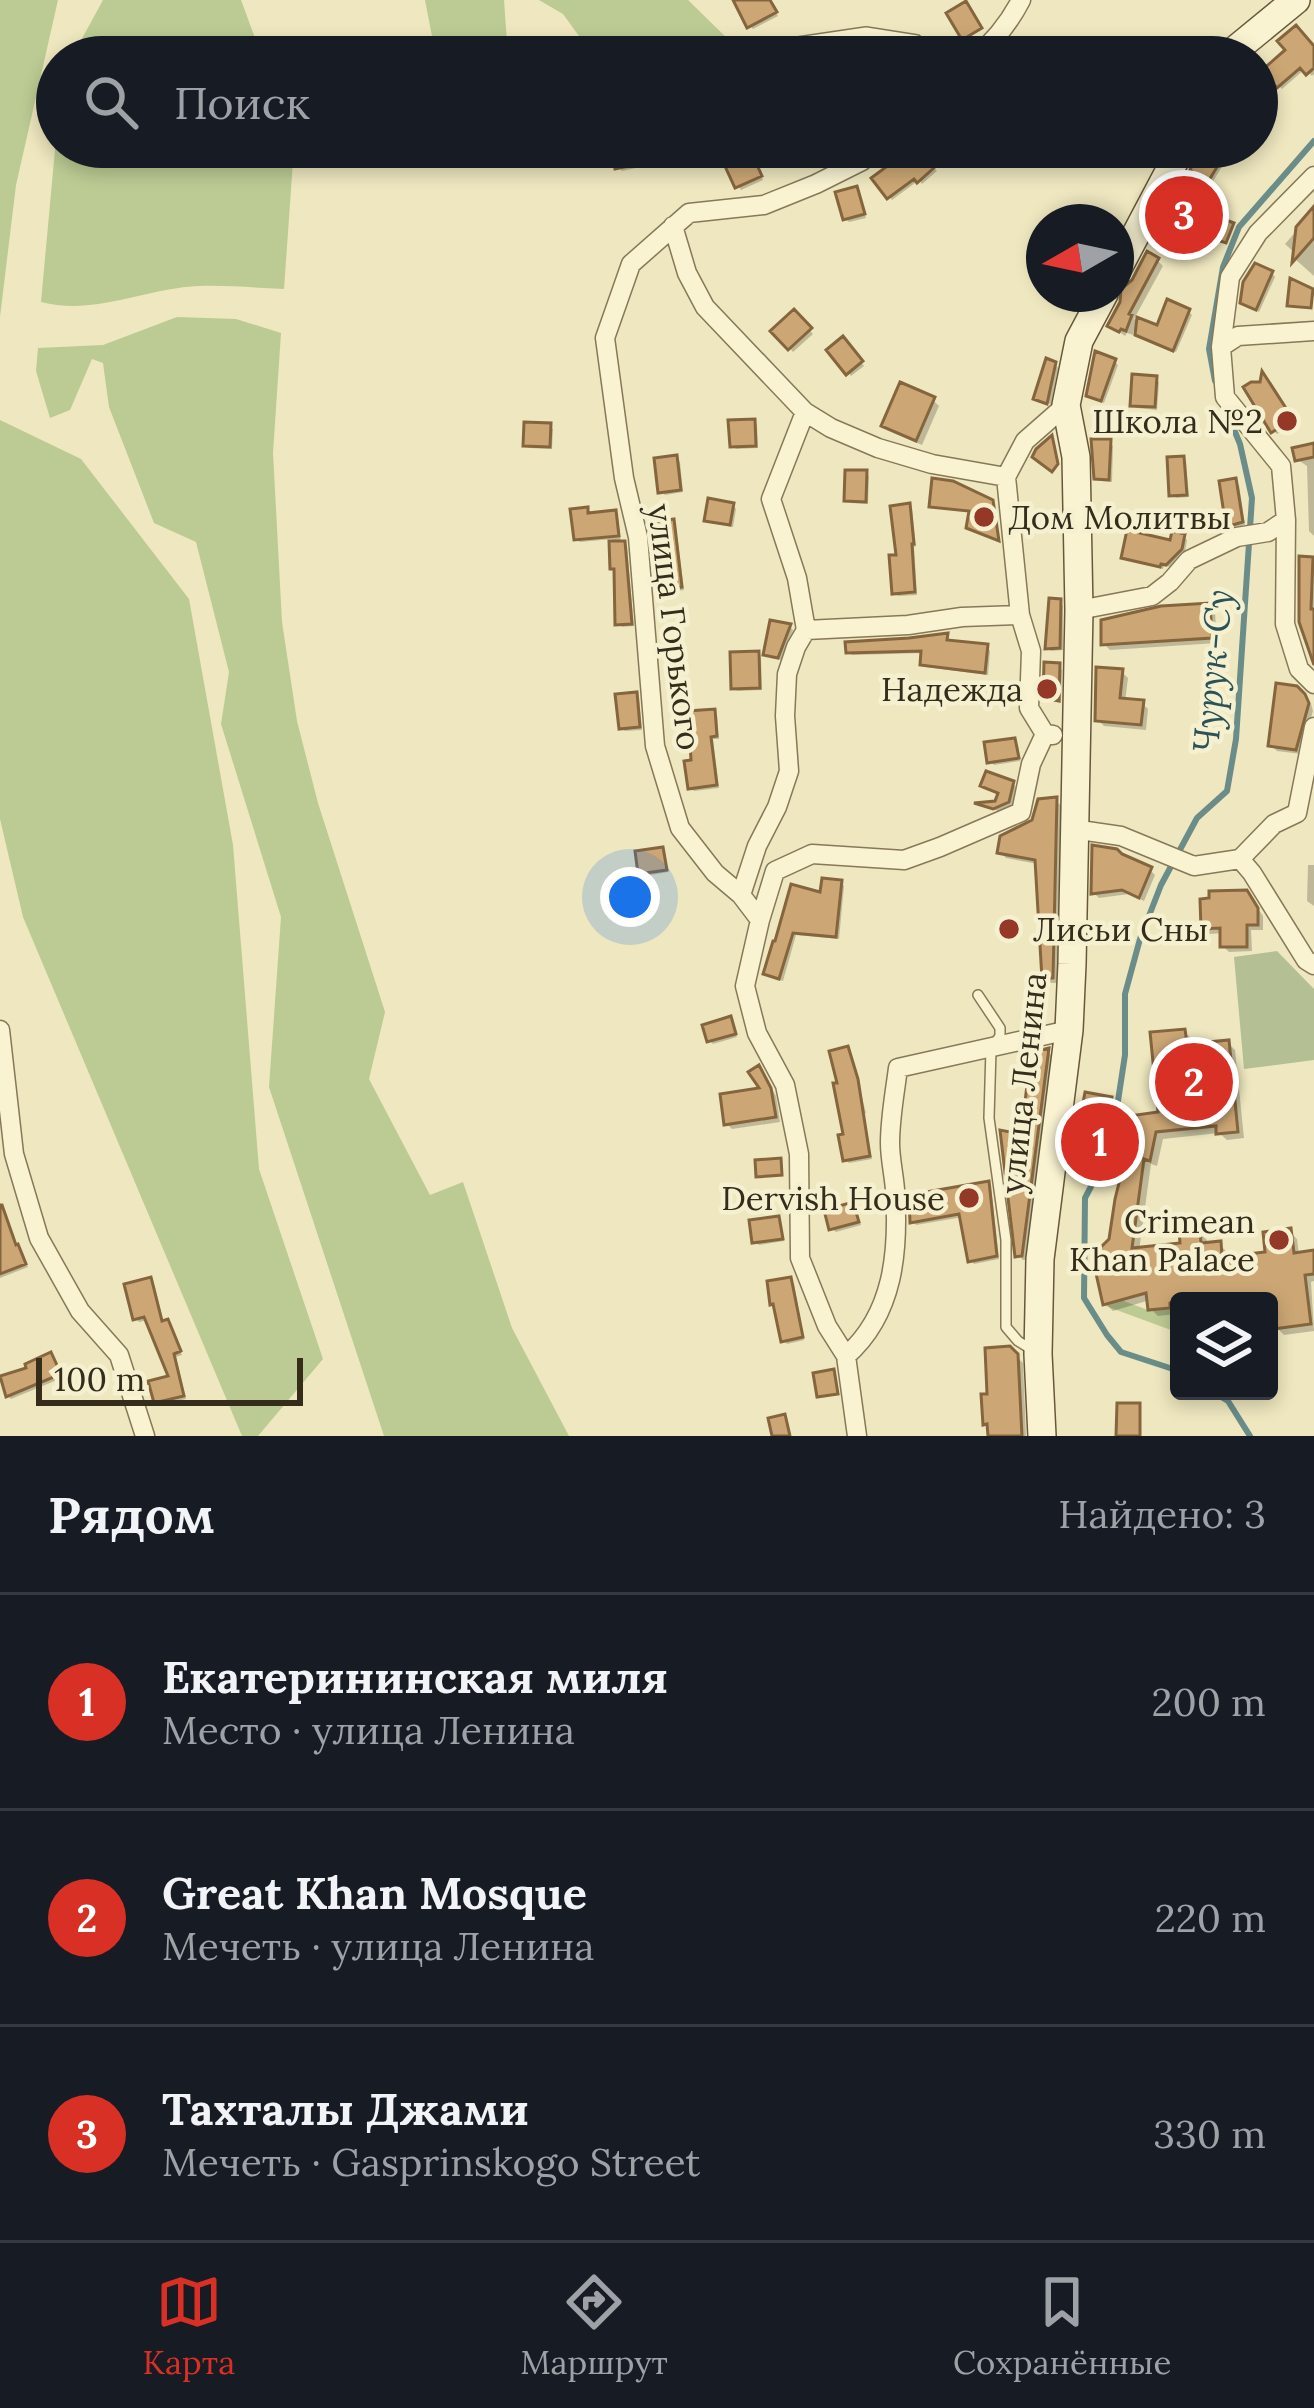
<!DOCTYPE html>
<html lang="ru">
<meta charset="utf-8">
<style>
:root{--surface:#171b24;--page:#242831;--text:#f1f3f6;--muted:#9ea1a6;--line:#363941;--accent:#d93025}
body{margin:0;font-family:Lora,serif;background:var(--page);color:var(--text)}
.controls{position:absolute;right:36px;bottom:36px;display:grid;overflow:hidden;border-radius:12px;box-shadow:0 6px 18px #0003}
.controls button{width:108px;height:108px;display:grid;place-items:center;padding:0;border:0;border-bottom:3px solid var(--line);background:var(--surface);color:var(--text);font:60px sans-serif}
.compass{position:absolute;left:1026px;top:204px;width:108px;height:108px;border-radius:50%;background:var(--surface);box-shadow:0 6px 18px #0003;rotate:261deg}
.scale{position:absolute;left:36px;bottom:30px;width:267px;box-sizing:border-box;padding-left:12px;border:6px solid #362c1c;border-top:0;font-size:33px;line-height:42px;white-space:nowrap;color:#362c1c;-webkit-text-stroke:9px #f5f0cf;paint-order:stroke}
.you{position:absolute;left:630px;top:897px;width:42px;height:42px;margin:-30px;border:9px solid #fff;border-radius:50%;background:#1a73e8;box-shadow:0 0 0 18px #1a73e833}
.badge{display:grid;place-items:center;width:78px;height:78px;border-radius:50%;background:var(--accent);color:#fff;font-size:39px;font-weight:700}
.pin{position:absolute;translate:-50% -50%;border:6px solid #fff;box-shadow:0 3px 12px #0006}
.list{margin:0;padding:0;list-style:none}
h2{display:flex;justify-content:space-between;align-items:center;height:156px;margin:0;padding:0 48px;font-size:51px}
h2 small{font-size:39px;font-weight:400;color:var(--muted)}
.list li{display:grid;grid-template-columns:78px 1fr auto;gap:36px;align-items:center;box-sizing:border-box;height:216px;padding:0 48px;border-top:3px solid var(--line)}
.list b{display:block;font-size:45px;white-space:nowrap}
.list p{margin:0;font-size:39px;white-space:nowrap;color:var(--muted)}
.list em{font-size:39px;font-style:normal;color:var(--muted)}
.icon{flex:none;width:66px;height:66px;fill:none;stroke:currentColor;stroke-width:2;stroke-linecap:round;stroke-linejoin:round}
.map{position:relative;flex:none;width:1314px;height:1436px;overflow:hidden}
.search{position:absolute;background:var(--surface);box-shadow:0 6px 18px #0003;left:36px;right:36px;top:36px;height:132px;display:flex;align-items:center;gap:30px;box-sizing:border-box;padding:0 42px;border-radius:66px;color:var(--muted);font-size:45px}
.sheet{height:804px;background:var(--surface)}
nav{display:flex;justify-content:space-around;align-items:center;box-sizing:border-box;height:168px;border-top:3px solid var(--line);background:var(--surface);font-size:33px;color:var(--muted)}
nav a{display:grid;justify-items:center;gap:6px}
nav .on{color:var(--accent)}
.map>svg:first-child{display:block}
</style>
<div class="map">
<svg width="1314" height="1436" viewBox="0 0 1314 1436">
<rect width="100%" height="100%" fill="#eee7bf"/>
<!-- green -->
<path fill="#bccb94" d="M0 0H58L16 185 0 317Z
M103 0H241L262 57H72Z
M425 0H504L508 57H436Z
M539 0H688L734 45 725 57 656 55 600 57 587 47 563 14Z
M57 128V147H294L284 289C256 288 227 285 199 286 146 288 95 316 41 302Z
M177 317 236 319 281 333 273 453 282 622 297 721 318 803 385 1012 369 1079 430 1195 463 1182 512 1328 569 1436H384L269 1087 281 917 221 724 229 672 196 542 154 523 109 407 103 363 92 359 70 410 50 418 36 371 38 348 103 345Z
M0 420 81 459 189 599 233 845 259 1169 323 1359 258 1436H242L23 917 0 819Z
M1121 1300 1148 1310 1170 1308V1303L1179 1302V1333L1103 1305Z"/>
<!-- cemetery -->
<path fill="#b4c093" d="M1277 951 1314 989V1060L1244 1069 1234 957Z"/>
<!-- shadow -->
<path fill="#0003" d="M746 0H770L778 16 753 29 750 26Z
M1314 50V74L1312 76 1305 69 1282 89 1265 71Z
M614 147H641L645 166 622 171 618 167Z
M821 147H843L845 154 828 160Z
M904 147H957L934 168 937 171 922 184 919 180 892 200 875 179 901 160Z
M1206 147H1234L1212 183 1197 173Z
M754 159 763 180 741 190 738 186Z
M856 189 866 218 849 222 845 219Z
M1175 204 1187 207 1195 215 1174 253 1165 245Z
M1314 211V276L1295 259 1296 254 1285 244Z
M1157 260 1163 266 1134 319 1158 329 1189 312 1192 315 1176 352 1142 338 1134 330 1133 335 1127 333 1125 336 1111 326 1134 282Z
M1272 273 1275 277 1259 312 1247 306 1243 302Z
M794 313 813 334 793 352 775 331Z
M843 340 864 366 851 376 830 350Z
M1115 362 1118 365 1104 403 1093 399 1089 395Z
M1055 364 1058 368 1051 404 1039 402 1036 398Z
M1264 377 1294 423 1277 434 1274 431 1262 386Z
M1155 379 1159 382 1157 410 1137 408 1133 405Z
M933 400 939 406 922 445 890 431 884 425Z
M754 422 757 425 758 448 736 449 733 446Z
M549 426 553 429 552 449 529 448 526 445Z
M1110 442 1113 446 1112 482 1101 481 1097 477Z
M1314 446V536L1309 531 1307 466 1298 460Z
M676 458 680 462 683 492 665 495 661 491Z
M1183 459 1186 462 1189 497 1176 498 1172 495Z
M866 473 869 476 868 504 851 503 848 500Z
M1235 481 1239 485 1245 525 1232 529 1229 526Z
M733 505 736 509 733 527 711 523 707 520Z
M909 506 912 510 916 546 914 547 917 595 898 596 895 593Z
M586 511 591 515 615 513 618 517 621 544 627 547 634 626 622 627 618 623 617 572 613 568 612 539 580 542 576 539Z
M673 522 676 526 684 590 671 592 667 588Z
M1184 537 1187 540 1185 552 1171 567 1164 566 1163 569 1127 560 1124 557 1172 543Z
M1312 560 1314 562V661L1302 622Z
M1059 602 1063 606V650L1051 651 1048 648Z
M1209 606 1215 612 1217 643 1110 650 1104 644Z
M790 627 793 630 781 660 770 658 766 654Z
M946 636 949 644 987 647 990 651 988 675 926 667 923 664 924 653 852 655 849 652Z
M758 654 761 658 762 690 737 691 734 687Z
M1059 666 1062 670 1061 703 1050 701 1046 697Z
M1122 672 1128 678 1125 702 1142 703 1148 709 1146 730 1104 726 1098 720Z
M1295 689 1311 704 1313 711 1301 754 1277 751 1271 745Z
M636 695 639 698 642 730 625 731 621 728Z
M714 712 717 715 719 739H713L719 788 694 791 691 788 695 763Z
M1014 741 1018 745 1020 761 994 765 990 761Z
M1012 783 1016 787 1012 805 998 811 981 805 997 804 1001 794 984 785Z
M1056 800 1061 806 1058 983H1051L1045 978 1038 864 1006 858 1000 852Z
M662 850 665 853 668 872 645 876 641 873Z
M1308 865H1314V906L1307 901Z
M1150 870 1155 875 1144 901 1129 894 1099 898 1094 893Z
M841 883 844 886 839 939 796 935 783 981 770 977 766 973 775 944 823 896Z
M1252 900 1263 916V930H1251L1252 951 1229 952 1223 946V933L1210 934 1204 928Z
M730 1019 737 1037 713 1044 710 1041Z
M1184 1032 1192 1039V1047L1228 1043 1235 1050 1244 1138 1227 1140 1219 1133 1163 1139 1157 1166 1151 1164 1139 1251 1183 1246 1199 1233 1207 1240V1246L1220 1245 1227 1252 1228 1259 1268 1254 1289 1231 1297 1239 1299 1255 1314 1253V1281L1311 1282 1314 1331 1284 1335 1276 1327 1275 1313 1269 1314V1301H1179L1176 1314 1158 1316 1151 1309 1150 1300 1113 1311 1106 1304 1118 1199 1161 1115Z
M847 1049 850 1053 866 1113 863 1114 872 1159 849 1163 846 1160Z
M1048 1052 1052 1056 1026 1260H1023L1018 1255 1024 1137 1032 1074 1026 1068Z
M763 1073 776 1096 780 1122 732 1129 727 1124 764 1090Z
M1110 1100 1114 1103 1108 1132 1086 1127 1082 1124Z
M988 1184 991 1187 999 1259 974 1264 971 1260 963 1217 916 1225 913 1221Z
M853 1205 861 1225 836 1232 832 1229Z
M0 1206 4 1210 17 1247 28 1267 0 1278Z
M778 1219 781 1222 784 1241 759 1245 755 1242Z
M150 1281 154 1284 164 1323 170 1326 182 1355 176 1357 186 1399 160 1405 156 1402 172 1378 148 1320 139 1322 136 1319Z
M790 1281 794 1284 804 1340 787 1344 784 1340 777 1307Z
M1009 1349 1023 1363 1026 1436H991V1428L986 1423 990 1396Z
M53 1359 62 1378 11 1399 8 1396Z"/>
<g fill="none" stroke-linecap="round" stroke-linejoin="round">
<!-- stream -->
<path stroke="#6a8d8a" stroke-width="6" d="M1215 381 1209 349 1223 267 1239 227 1314 141
M1179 1371 1121 1352 1107 1335 1084 1298 1085 1198 1104 1162 1114 1127 1125 1055V994L1140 939 1161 885 1197 818 1227 791 1236 739 1252 498 1240 444 1226 410
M1211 1391 1228 1401 1250 1436"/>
</g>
<!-- building -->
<path fill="#cca775" stroke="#85653e" stroke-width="3" d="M733 0H770L777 12 747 28Z
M966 1 982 28 962 40 946 13Z
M1296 25 1314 46V68L1306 75 1300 68 1277 88 1261 71 1285 50 1277 41Z
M611 147H640L643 163 615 169Z
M899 147H951L933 163 936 166 917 183 914 179 887 199 871 178 897 159 892 153Z
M1201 147H1229L1208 182 1190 170Z
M751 152 762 176 735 188 724 164Z
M857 186 865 214 843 220 835 192Z
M1174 201 1188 204 1165 247 1162 246 1169 211Z
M1314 206V238L1292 263 1296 227Z
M1204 212 1234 223 1226 243 1199 234 1201 230 1197 229Z
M1147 251 1159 258 1129 314 1132 315 1126 331 1121 329 1119 332 1107 326 1120 302 1121 289 1132 280Z
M1255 263 1273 271 1256 310 1240 303 1243 282Z
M1290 278 1313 289 1311 308 1287 306Z
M1167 299 1190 309 1173 351 1135 335 1137 317 1157 325Z
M794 309 812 328 788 350 770 331Z
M843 336 863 361 846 375 826 350Z
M1095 351 1116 359 1101 401 1086 396Z
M1046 358 1056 362 1047 404 1033 399Z
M1262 371 1293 419 1271 433 1243 387 1251 382H1260Z
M1132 374 1157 376 1155 407 1130 406Z
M900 382 935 397 916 441 881 426Z
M755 419 756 446 730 447 728 420Z
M524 422 551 423 550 447 523 446Z
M1052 435 1058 464 1052 472 1032 457 1036 449Z
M1091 439H1111L1109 480 1094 479Z
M1314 443V457L1295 461 1292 448Z
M677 455 681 490 658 493 654 458Z
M1184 456 1187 495 1169 496 1167 457Z
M845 470H867L866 502 844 501Z
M932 478 953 481 993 500 999 541 966 528 969 511 929 507Z
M1236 478 1243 522 1226 527 1219 481Z
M708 498 734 503 730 525 704 521Z
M910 503 914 544H912L915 592 892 594 889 555H896L890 506Z
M588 507V513L616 510 619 536 574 540 570 509Z
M674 519 682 587 665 590 654 522Z
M1127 530 1170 540 1172 531 1185 534 1182 549 1166 565 1161 564 1160 567 1121 558Z
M609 541H625L632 624 615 625 614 569H610Z
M1299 556 1313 557 1311 609H1314V665L1299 622Z
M1049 598 1061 599 1060 648 1045 649Z
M1210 603 1212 638 1101 645V620L1161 606Z
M770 620 791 624 778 658 763 655Z
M948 633 947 640 988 644 985 673 920 665 921 651 846 653 845 642 909 638Z
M759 651 760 688 731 689 730 652Z
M1044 662 1060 663 1059 701 1043 698Z
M1096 667 1123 669 1120 698 1144 700 1141 725 1095 721Z
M1276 683 1297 686 1305 694 1309 703 1296 750 1268 746Z
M637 692 640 727 619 729 615 694Z
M715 709 717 736 711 737 717 785 688 789 684 761 691 760 688 711Z
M1015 738 1019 758 987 763 984 742Z
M986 771 1014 781 1009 802 993 809 974 803 995 801 998 793 980 786Z
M1057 797 1053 978 1042 979 1035 860 997 853 1000 836 1032 820 1038 799Z
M1092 845 1117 849 1122 854 1152 867 1139 898 1122 890 1091 894Z
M663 847 667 870 638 874 635 851Z
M822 878 842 880 836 937 793 933 779 979 763 974 773 941H775L791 884 820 892Z
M1247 890 1258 908V925H1247V947H1220V928L1201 929 1200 899 1209 898V891Z
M731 1016 736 1034 707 1042 702 1025Z
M1185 1029 1187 1044 1229 1040 1238 1132 1216 1134V1126L1156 1132 1150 1161 1144 1159 1132 1248 1180 1243 1179 1231 1200 1230 1201 1243 1221 1241 1222 1257 1265 1252 1263 1232 1291 1228 1294 1253 1314 1250V1274L1305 1275 1311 1324 1273 1329 1269 1301H1241L1240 1296 1179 1301 1170 1303V1308L1148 1310 1146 1293 1103 1305 1093 1260H1098L1095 1246H1102L1109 1239 1115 1199 1136 1115 1158 1112 1150 1032Z
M848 1046 858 1079 870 1156 843 1161 838 1135 843 1134 833 1083H837L829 1051Z
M1049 1048 1022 1256 1015 1257 1000 1130 1021 1134 1029 1069H1023L1025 1054Z
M759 1065 771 1088 776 1117 724 1125 720 1094 759 1088 748 1072Z
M1085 1092 1112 1097 1106 1130 1079 1125Z
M781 1158 782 1175 756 1177 755 1160Z
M989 1181 997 1256 968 1262 959 1214 910 1223 909 1195Z
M853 1202 859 1222 829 1230 824 1210Z
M0 1205H2L16 1245 18 1244 26 1264 0 1274Z
M779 1216 783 1239 752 1243 749 1220Z
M151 1277 162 1321 168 1319 181 1351 174 1354 184 1396 154 1403 148 1381 168 1376 144 1317 133 1320 124 1284Z
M791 1277 803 1337 781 1342 773 1304 770 1305 767 1281Z
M1010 1346 1018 1354 1022 1436H988L987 1424 983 1425 981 1394H987L985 1348Z
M51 1352 61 1374 6 1397 0 1376 26 1368 25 1364Z
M834 1369 838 1394 817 1397 813 1373Z
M1117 1403H1140V1436H1116Z
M785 1414 790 1436H772L768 1418Z"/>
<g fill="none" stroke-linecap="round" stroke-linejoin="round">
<!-- lane casing -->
<g stroke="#867858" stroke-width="12">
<path id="lane" d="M771 46 866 32 917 40 935 57
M978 995 1000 1028V1036L991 1049 989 1118 1006 1240V1327L1018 1341 1034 1351
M1060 1138 1116 1161"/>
</g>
<!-- street casing -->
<g stroke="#867858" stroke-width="21">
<path id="street" d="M975 57C995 41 1009 23 1021 0
M1314 176 1258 233 1230 277 1221 347 1225 397 1281 466 1286 520 1285 624 1299 669 1314 684
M673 226 687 273 705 307 805 412 831 428 878 448 932 464 1006 477 1025 441 1066 405
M1221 347 1238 336 1314 331
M1006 477 1020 615 1031 651 1029 708 1045 734 1053 735
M1079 610 1152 596 1170 582 1189 560 1237 537 1268 532 1286 520
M806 630 908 625 962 617 1020 615
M1073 829 1121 836 1194 866 1240 859
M1240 859 1274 824 1297 813 1314 727
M1240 859 1252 873 1306 960 1314 965
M741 895 757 846 777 807 789 771 785 716 787 674 796 647 806 630 797 578 771 499 805 412
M760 920 775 871 812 854 904 860 940 847 1021 812 1031 764 1045 734
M0 1030 14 1154 39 1238 80 1311 119 1355 145 1436
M846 1356C894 1314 899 1251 895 1190 894 1175 890 1159 890 1143 890 1118 895 1092 898 1068L1069 1030
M857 1436 846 1356 827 1326 800 1258 799 1154 785 1085 757 1033 745 986 760 920 741 895 715 873 680 828 655 746 638 537 624 478 605 338 631 264 689 213 764 205 816 184 862 161 875 147"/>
</g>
<!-- secondary casing -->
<g stroke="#68583b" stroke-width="30">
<path id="secondary" d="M1232 57 1235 50 1296 0
M1116 272 1182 147
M1042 1436 1038 1354 1040 1259 1069 1030 1072 964 1079 610 1076 457 1066 405 1079 341 1104 294"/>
</g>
<!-- lane -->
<use href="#lane" stroke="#f9f3d2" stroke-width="9"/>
<!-- street -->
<use href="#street" stroke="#f9f3d2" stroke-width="18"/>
<!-- secondary -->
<use href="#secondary" stroke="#f9f3d2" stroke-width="27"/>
</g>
<!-- markers -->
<g fill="#953828" stroke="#f5f0cf" stroke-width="4.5">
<circle cx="1287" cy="421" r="12"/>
<circle cx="984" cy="517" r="12"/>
<circle cx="1047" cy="689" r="12"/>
<circle cx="1009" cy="929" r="12"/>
<circle cx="969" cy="1198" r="12"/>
<circle cx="1279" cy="1240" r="12"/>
</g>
<g text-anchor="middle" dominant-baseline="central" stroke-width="9" stroke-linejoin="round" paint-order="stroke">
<!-- poi labels -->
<g font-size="33" fill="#362c1c" stroke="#f5f0cf" text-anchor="end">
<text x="1263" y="421">Школа №2</text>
<text x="1008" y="517" text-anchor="start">Дом Молитвы</text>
<text x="1023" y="689">Надежда</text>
<text x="1033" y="929" text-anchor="start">Лисьи Сны</text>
<text x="945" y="1198">Dervish House</text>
<text x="1255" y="1221">Crimean<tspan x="1255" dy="38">Khan Palace</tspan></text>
</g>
<!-- street labels -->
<g font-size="33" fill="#362c1c" stroke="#f5f0cf">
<text transform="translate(675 627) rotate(83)">улица Горького</text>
<text transform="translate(1023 1083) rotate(-84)">улица Ленина</text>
</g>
<!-- water labels -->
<g font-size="36" font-style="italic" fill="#2b5256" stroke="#f5f0cf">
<text transform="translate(1212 671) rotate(-85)">Чурук-Су</text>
</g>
</g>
</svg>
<div class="controls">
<button><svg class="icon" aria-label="layers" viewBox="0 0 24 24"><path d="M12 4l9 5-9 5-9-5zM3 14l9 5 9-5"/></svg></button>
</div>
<svg class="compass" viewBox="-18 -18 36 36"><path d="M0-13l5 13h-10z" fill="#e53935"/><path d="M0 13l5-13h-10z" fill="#9ea1a6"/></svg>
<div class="scale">100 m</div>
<div class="you"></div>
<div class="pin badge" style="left:1100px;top:1142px">1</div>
<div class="pin badge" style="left:1194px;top:1082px">2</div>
<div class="pin badge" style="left:1184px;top:215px">3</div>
<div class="search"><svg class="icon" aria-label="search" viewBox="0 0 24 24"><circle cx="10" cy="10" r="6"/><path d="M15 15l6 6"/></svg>Поиск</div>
</div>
<section class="sheet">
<h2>Рядом<small>Найдено: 3</small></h2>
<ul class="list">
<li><span class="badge">1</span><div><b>Екатерининская миля</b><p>Место · улица Ленина</p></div><em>200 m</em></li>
<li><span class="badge">2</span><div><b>Great Khan Mosque</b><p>Мечеть · улица Ленина</p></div><em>220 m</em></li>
<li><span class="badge">3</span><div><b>Тахталы Джами</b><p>Мечеть · Gasprinskogo Street</p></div><em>330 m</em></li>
</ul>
</section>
<nav>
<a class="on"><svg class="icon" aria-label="map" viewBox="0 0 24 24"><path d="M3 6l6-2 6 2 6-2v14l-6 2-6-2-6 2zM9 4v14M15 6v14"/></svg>Карта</a>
<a><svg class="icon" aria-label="directions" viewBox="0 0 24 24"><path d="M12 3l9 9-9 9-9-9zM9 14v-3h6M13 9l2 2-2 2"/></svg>Маршрут</a>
<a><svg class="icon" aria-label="saved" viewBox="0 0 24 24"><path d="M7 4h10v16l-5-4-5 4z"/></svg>Сохранённые</a>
</nav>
